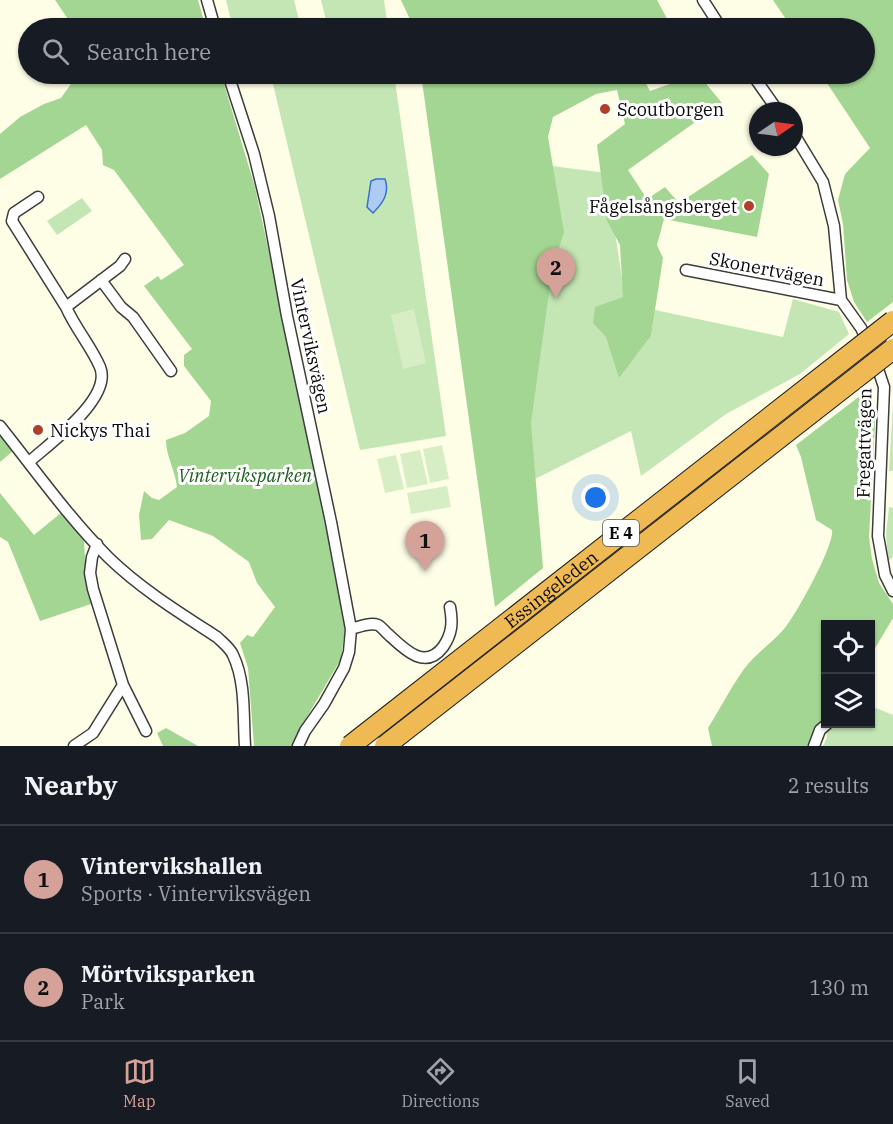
<!DOCTYPE html>
<meta charset="utf-8">
<style>
:root{--surface:#171b24;--page:#242831;--text:#f1f3f6;--muted:#9ea1a6;--line:#363941;--accent:#d5a299}
body{margin:0;font-family:"IBM Plex Serif",serif;background:var(--page);color:var(--text)}
.controls{position:absolute;right:18px;bottom:18px;display:grid;overflow:hidden;border-radius:0px;box-shadow:0 2px 4px #0004}
.controls button{width:54px;height:54px;display:grid;place-items:center;padding:0;border:0;border-bottom:2px solid var(--line);background:var(--surface);color:var(--text);font:30px sans-serif}
.compass{position:absolute;left:749px;top:102px;width:54px;height:54px;border-radius:50%;background:var(--surface);box-shadow:0 2px 4px #0004;rotate:77deg}
.you{position:absolute;left:596px;top:498px;width:21px;height:21px;margin:-15px;border:4px solid #fff;border-radius:50%;background:#1a73e8;box-shadow:0 0 0 9px #1a73e833}
.badge{display:grid;place-items:center;width:39px;height:39px;border-radius:50%;background:var(--accent);color:#111;font-size:20px;font-weight:700}
.pin{position:absolute;translate:-50% -50px;filter:drop-shadow(0 2px 3px #0008)}
.pin::after{content:'';position:absolute;top:32px;width:21px;height:18px;background:inherit;clip-path:polygon(0 0,100% 0,50% 100%)}
.list{margin:0;padding:0;list-style:none}
h2{display:flex;justify-content:space-between;align-items:center;height:78px;margin:0;padding:0 24px;font-size:26px}
h2 small{font-size:20px;font-weight:400;color:var(--muted)}
.list li{display:grid;grid-template-columns:39px 1fr auto;gap:18px;align-items:center;box-sizing:border-box;height:108px;padding:0 24px;border-top:2px solid var(--line)}
.list b{display:block;font-size:22px;white-space:nowrap}
.list p{margin:0;font-size:20px;white-space:nowrap;color:var(--muted)}
.list em{font-size:20px;font-style:normal;color:var(--muted)}
.icon{flex:none;width:33px;height:33px;fill:none;stroke:currentColor;stroke-width:2;stroke-linecap:round;stroke-linejoin:round}
.map{position:relative;flex:none;width:893px;height:746px;overflow:hidden}
.search{position:absolute;background:var(--surface);box-shadow:0 2px 4px #0004;left:18px;right:18px;top:18px;height:66px;display:flex;align-items:center;gap:15px;box-sizing:border-box;padding:0 21px;border-radius:33px;color:var(--muted);font-size:22px}
.sheet{height:294px;background:var(--surface)}
nav{display:flex;justify-content:space-around;align-items:center;box-sizing:border-box;height:84px;border-top:2px solid var(--line);background:var(--surface);font-size:16px;color:var(--muted)}
nav a{display:grid;justify-items:center;gap:3px}
nav .on{color:var(--accent)}
.map>svg:first-child{display:block}
</style>
<div class="map">
<svg width="893" height="746" viewBox="0 0 893 746">
<rect width="100%" height="100%" fill="#fefee7"/>
<!-- green -->
<path fill="#c4e6b4" d="M226 0H294L301 28H233Z
M321 0H384L388 28H328Z
M304 74H394L446 436 360 450 273 84Z
M468 155 606 173 634 358 651 336 655 310 783 337 793 299 839 312 849 334 800 374 726 414 641 476 631 431 511 491Z
M82 198 92 211 57 235 47 221Z
M893 404V471H889Z
M889 507 893 508V557L888 561 886 533Z
M871 706 893 715V746H823L827 737 826 731 834 727 837 724H870Z"/>
<!-- forest -->
<path fill="#a4d693" d="M55 0H198L206 28H74Z
M401 0H657L672 28H414Z
M773 0H893V302L867 322 854 302 847 280 843 224 838 200 845 174 870 148 821 74H864V28H792Z
M71 74H221L255 187 316 473 345 628 341 659 298 732 292 746H254L248 668 240 643 247 635 253 637 275 607 257 583 249 562 213 536 169 520 152 539 141 540 139 515 144 491 152 498 159 500 177 487C175 470 166 456 166 440L185 433 209 416 211 401 184 366V355L192 349 144 286 158 276 161 280 184 265 114 170 103 165 102 150 86 125 0 179V134L20 117 44 104 61 98 73 81Z
M421 74H641L650 91 698 74 722 103 628 170 647 199 665 187 679 203 752 155 769 174 757 237 664 219 657 245 663 258 651 336 619 378 606 337 593 323 595 307 623 297 620 245 607 221 597 145 625 124 617 90 596 94 553 117 548 137 564 232 552 271 531 423 543 568 495 607Z
M869 389 874 406 875 424 869 537 872 559 879 583 893 604V618L871 655 870 624H826L825 717 817 727 810 746H712L708 728C720 709 731 687 744 669 755 654 772 643 784 629 795 617 835 544 832 530L816 520 801 457 796 445Z
M0 436 13 451 0 462Z
M0 493 34 535 62 512 84 541 87 591 91 604 40 621 8 542 0 537Z
M166 728 198 746H163L157 733Z"/>
<!-- pitch -->
<path fill="#d7eec5" d="M414 309 426 363 403 369 391 315Z
M442 445 449 479 430 483 423 449Z
M420 450 428 484 407 488 400 454Z
M396 455 404 489 385 493 377 459Z
M447 486 451 507 411 514 407 493Z"/>
<!-- water -->
<path fill="#aeccf3" stroke="#3871c8" stroke-width="1.5" d="M376 179H385C390 193 383 203 373 213L367 207 371 181Z"/>
<g fill="none" stroke-linecap="round" stroke-linejoin="round">
<!-- street casing -->
<g stroke="#3d3d3d" stroke-width="13">
<path id="street" d="M207 0 215 28
M703 0 721 28
M228 74 254 154 269 216 287 316 331 522 351 629 349 652 344 668 324 704 305 731 298 746
M752 74 778 111
M794 134 823 182 834 226 841 300 861 328 872 351 884 387 878 536 885 575 893 591
M686 270 841 300
M101 280 121 307 133 317 171 371
M66 307 120 266 125 259
M0 426C35 470 69 518 109 558 141 589 180 613 217 637 223 643 230 648 233 655 246 682 243 717 245 746
M29 462C50 443 113 398 100 367 91 346 75 328 66 307L12 221 14 213 38 197
M351 629C358 627 370 622 378 625 382 627 386 633 389 635 404 649 425 671 443 647 452 634 453 623 450 607
M123 685 146 731
M74 746 93 733 123 685 93 589 90 573 92 557 97 544
M814 746 820 730 827 724"/>
</g>
<!-- street -->
<use href="#street" stroke="#fff" stroke-width="10"/>
<!-- highway-bridge casing -->
<g stroke="#1b1b1b" stroke-width="22" stroke-linecap="butt">
<g id="highway-bridge">
<path id="s1" d="M350 746 893 321"/>
<path d="M385 746 893 349"/>
</g>
</g>
<!-- highway-bridge -->
<use href="#highway-bridge" stroke="#efba54" stroke-width="20"/>
</g>
<!-- markers -->
<g fill="#b33e28" stroke="#fff" stroke-width="2">
<circle cx="605" cy="109" r="6"/>
<circle cx="749" cy="206" r="6"/>
<circle cx="38" cy="430" r="6"/>
</g>
<g text-anchor="middle" dominant-baseline="central" stroke-width="6" stroke-linejoin="round" paint-order="stroke">
<!-- shield labels -->
<rect fill="#fff" stroke="#545454" stroke-width="1.5" x="603" y="520" width="36" height="26" rx="4.5"/>
<g font-size="16" font-weight="bold" fill="#0a0a0a">
<text x="621" y="533">E 4</text>
</g>
<!-- poi labels -->
<g font-size="18" fill="#0a0a0a" stroke="#fff" text-anchor="start">
<text x="617" y="109">Scoutborgen</text>
<text x="737" y="206" text-anchor="end">Fågelsångsberget</text>
<text x="50" y="430">Nickys Thai</text>
</g>
<!-- street labels -->
<g font-size="18" fill="#0a0a0a" stroke="#fff">
<text transform="translate(767 269) rotate(11)">Skonertvägen</text>
<text transform="translate(311 346) rotate(78)">Vinterviksvägen</text>
<text transform="translate(864 443) rotate(-89)">Fregattvägen</text>
<text stroke="none"><textPath href="#s1" startOffset="255">Essingeleden</textPath></text>
</g>
<!-- park labels -->
<g font-size="18" font-style="italic" fill="#1e5e1e" stroke="#fff">
<text x="245" y="475">Vinterviksparken</text>
</g>
</g>
</svg>
<div class="controls">
<button><svg class="icon" aria-label="locate" viewBox="0 0 24 24"><circle cx="12" cy="12" r="6"/><path d="M12 2v4M12 18v4M2 12h4M18 12h4"/></svg></button>
<button><svg class="icon" aria-label="layers" viewBox="0 0 24 24"><path d="M12 4l9 5-9 5-9-5zM3 14l9 5 9-5"/></svg></button>
</div>
<svg class="compass" viewBox="-18 -18 36 36"><path d="M0-13l5 13h-10z" fill="#e53935"/><path d="M0 13l5-13h-10z" fill="#9ea1a6"/></svg>
<div class="you"></div>
<div class="pin badge" style="left:425px;top:571px">1</div>
<div class="pin badge" style="left:556px;top:298px">2</div>
<div class="search"><svg class="icon" aria-label="search" viewBox="0 0 24 24"><circle cx="10" cy="10" r="6"/><path d="M15 15l6 6"/></svg>Search here</div>
</div>
<section class="sheet">
<h2>Nearby<small>2 results</small></h2>
<ul class="list">
<li><span class="badge">1</span><div><b>Vintervikshallen</b><p>Sports · Vinterviksvägen</p></div><em>110 m</em></li>
<li><span class="badge">2</span><div><b>Mörtviksparken</b><p>Park</p></div><em>130 m</em></li>
</ul>
</section>
<nav>
<a class="on"><svg class="icon" aria-label="map" viewBox="0 0 24 24"><path d="M3 6l6-2 6 2 6-2v14l-6 2-6-2-6 2zM9 4v14M15 6v14"/></svg>Map</a>
<a><svg class="icon" aria-label="directions" viewBox="0 0 24 24"><path d="M12 3l9 9-9 9-9-9zM9 14v-3h6M13 9l2 2-2 2"/></svg>Directions</a>
<a><svg class="icon" aria-label="saved" viewBox="0 0 24 24"><path d="M7 4h10v16l-5-4-5 4z"/></svg>Saved</a>
</nav>
